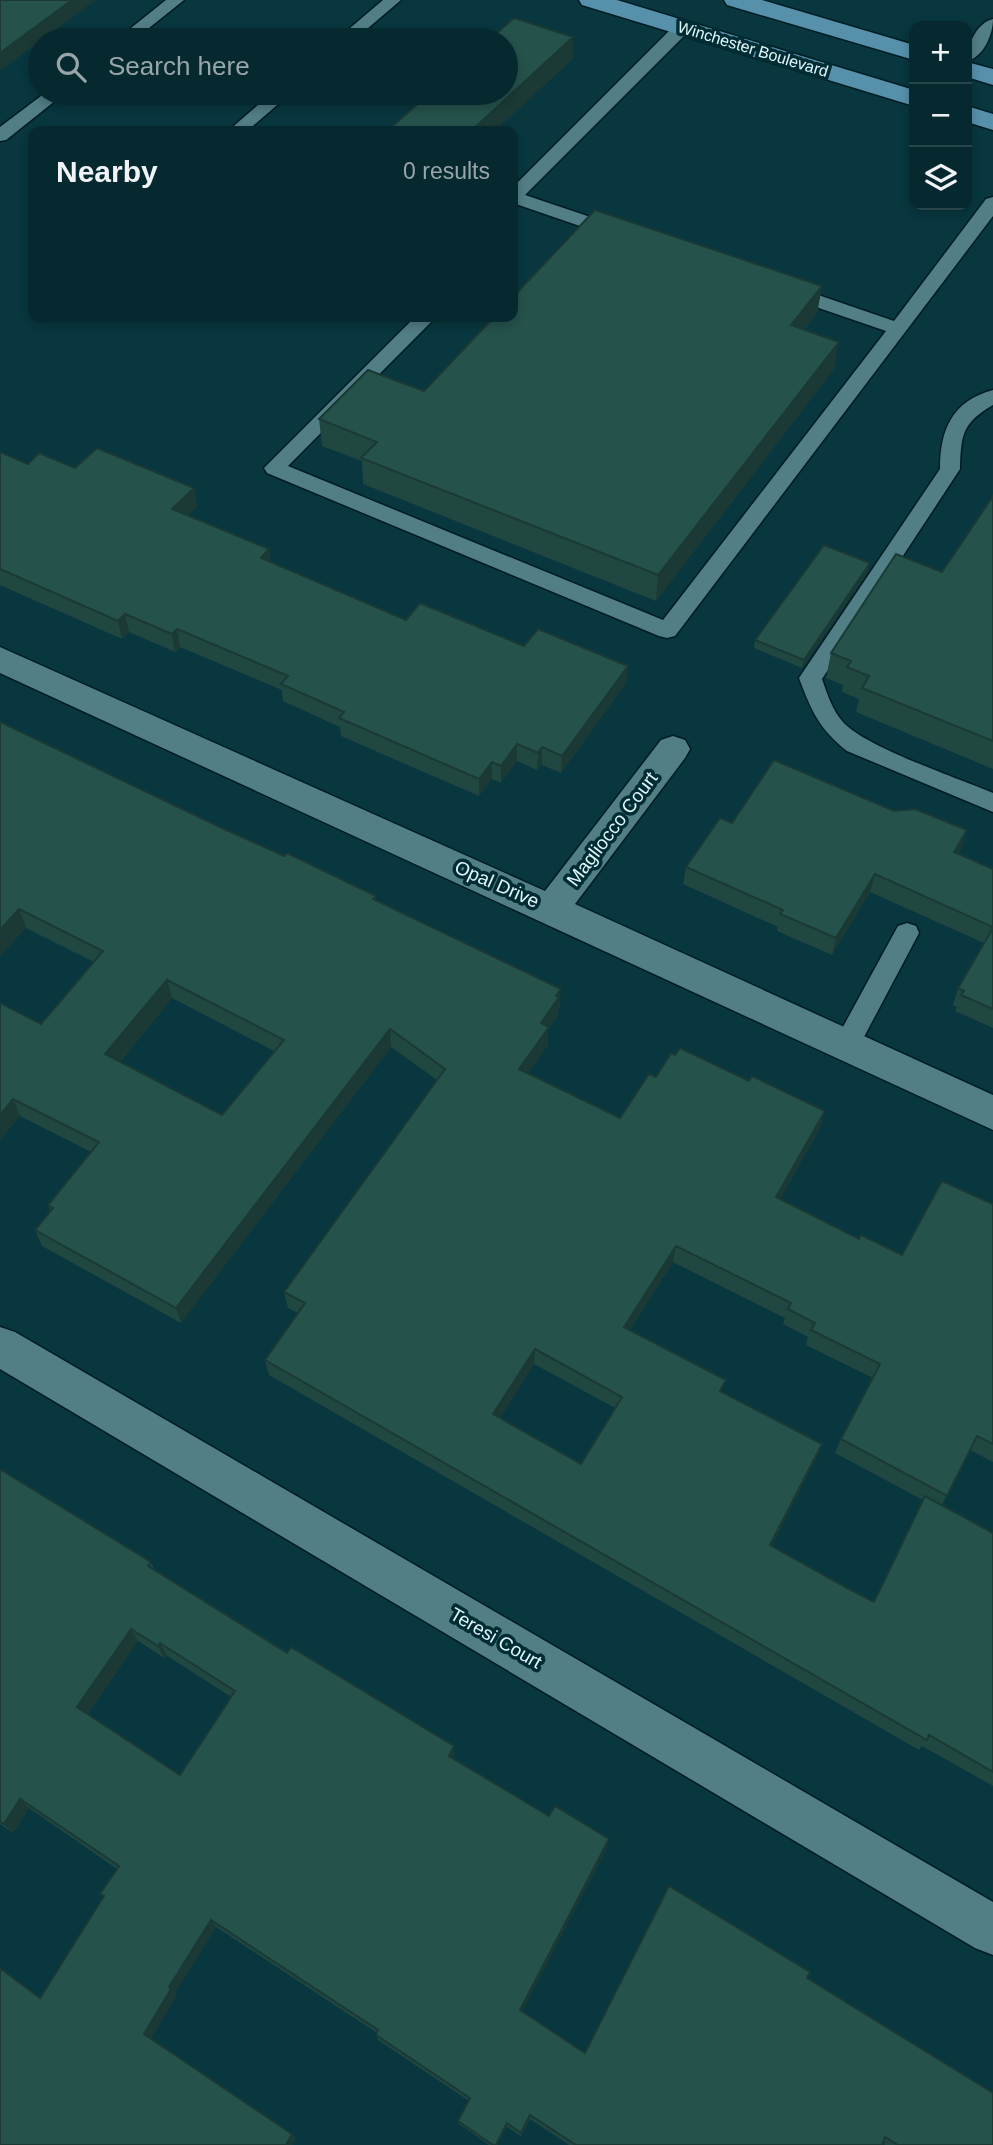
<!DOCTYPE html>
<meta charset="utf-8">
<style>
:root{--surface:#06292f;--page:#0f3137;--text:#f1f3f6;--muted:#98a6aa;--line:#27454b}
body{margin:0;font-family:Helvetica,sans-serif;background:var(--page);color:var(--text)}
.controls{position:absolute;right:21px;top:21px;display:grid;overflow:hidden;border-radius:14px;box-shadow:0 4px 10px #0003}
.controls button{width:63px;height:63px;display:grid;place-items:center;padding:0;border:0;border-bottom:2px solid var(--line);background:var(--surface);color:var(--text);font:35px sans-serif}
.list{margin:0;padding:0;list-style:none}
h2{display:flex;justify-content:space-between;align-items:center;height:91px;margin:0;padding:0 28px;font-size:30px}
h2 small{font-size:23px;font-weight:400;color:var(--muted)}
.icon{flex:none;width:38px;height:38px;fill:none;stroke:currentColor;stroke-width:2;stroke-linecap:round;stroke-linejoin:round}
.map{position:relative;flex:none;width:993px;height:2145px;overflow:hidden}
.search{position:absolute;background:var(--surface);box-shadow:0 4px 10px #0003;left:28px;top:28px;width:490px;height:77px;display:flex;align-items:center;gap:18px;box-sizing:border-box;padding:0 24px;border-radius:38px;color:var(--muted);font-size:26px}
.panel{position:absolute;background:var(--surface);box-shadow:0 4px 10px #0003;left:28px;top:126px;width:490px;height:196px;border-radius:14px}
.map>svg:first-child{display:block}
</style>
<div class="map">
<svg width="993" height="2145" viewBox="0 0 993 2145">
<rect width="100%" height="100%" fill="#08373f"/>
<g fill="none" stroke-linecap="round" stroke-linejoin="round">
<!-- lane casing -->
<g stroke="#001d23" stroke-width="3">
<path id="lane" d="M166 0H184L134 40H116Z
M383 0H401L354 40H336Z
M993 19C993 34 984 57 967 61 967 46 976 23 993 19Z
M682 23 690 28 688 32 525 195 623 228 625 232 623 236H609L513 203V187L676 24Z
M45 93H65L6 140 0 141V127Z
M272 93H291L247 131H228Z
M993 197V216L675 636 667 638 659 636 267 473 264 468 415 317H436L288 466 663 620 886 331 778 294 775 290 778 286H792L894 321 986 199Z
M993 390V405C962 423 961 435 960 469L822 679C827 693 832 710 843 722 865 747 958 778 993 793V812L847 751C819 729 811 710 799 678L940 469C940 430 952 401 993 390Z
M907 923 916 926 919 933 856 1052 847 1055 838 1052 834 1044 838 1036 898 926Z"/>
</g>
<!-- street casing -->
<g stroke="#001d23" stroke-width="3">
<path id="street" d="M0 647 545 891 661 740 673 736 685 740 690 749 685 758 575 904 993 1095V1130L0 673Z
M0 1327 15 1332 993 1902V1955L975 1948 0 1369Z"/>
</g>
<!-- primary casing -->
<g stroke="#001d23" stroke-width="3">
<path id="primary" d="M579 0H617L914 90V106L582 5Z
M724 0H762L914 45V60L727 5Z
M967 62 993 69V85L967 77Z
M967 106 993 114V130L967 122Z"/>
</g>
<!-- lane -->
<use href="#lane" fill="#527e86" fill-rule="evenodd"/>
<!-- street -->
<use href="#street" fill="#527e86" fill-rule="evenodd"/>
<!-- primary -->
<use href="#primary" fill="#5690ab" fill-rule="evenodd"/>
</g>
<!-- wall -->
<path fill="#214741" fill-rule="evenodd" d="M822 286 817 313 804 330 834 369 656 601 363 484 362 461 322 446 319 419Z
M0 452 28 464 75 468 194 488 197 506 188 515 269 549 271 563 406 620 524 646 628 666 626 683 561 773 542 765 537 770 517 761 501 783 492 779 479 796 341 736 340 727 283 701 282 690 180 647 175 652 129 632 122 639 0 585Z
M993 496V769L856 712 859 699 842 692 843 685 826 678 831 653 942 572Z
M868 571 802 668 754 648 755 640Z
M0 722 222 828 376 896V901L560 1007 558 1010V1016L548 1029V1045L528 1073 620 1118 656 1077 749 1081 825 1111 820 1128 780 1199 859 1239 902 1255 993 1204V1462L970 1450 942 1505 993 1533V1786L922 1746 919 1750 269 1375 265 1360 298 1313 288 1308 284 1292 437 1080 391 1047 181 1323 42 1246 35 1230 50 1211 48 1205 91 1152 20 1116 0 1140V1003L41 1024 94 962 26 928 0 956ZM172 998 274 1051 222 1115 120 1062ZM673 1262 785 1318 783 1324 808 1337 806 1345 873 1378 841 1439 835 1453 923 1500 874 1602 849 1589 772 1546 817 1457 723 1392 630 1330ZM534 1364 615 1408 581 1464 500 1418Z
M894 811 967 830 961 848 958 854 993 869V1028L955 1011 957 1007 953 1005 958 988 984 943 870 892 832 955 777 931 778 927 683 884 686 867 732 823Z
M0 1469 151 1562 154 1569 455 1756 453 1759 549 1816 607 1848 522 2011 585 2053 807 1978 993 2145H885L883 2143 882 2145H569L530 2119 521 2136 507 2127 497 2145H489L459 2124 458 2121 469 2101 378 2040 376 2035 377 2033 216 1927 175 1993 177 1995 151 2038 292 2134 296 2138 292 2145H0L41 1997 103 1897 100 1894 117 1869 29 1808 13 1833 0 1824ZM138 1641 164 1658 166 1655 231 1697 180 1775 88 1714Z"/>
<!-- shaded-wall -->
<path fill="#1b3935" d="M72 0H96L0 71V53Z
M573 37V59L495 131H471Z
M822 286 817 313 787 352 791 325Z
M839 342 834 369 656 601 658 575Z
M194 488 197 506 176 527 172 509Z
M269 549 271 567 261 558Z
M870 563 868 571 802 668 804 660Z
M125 614 129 632 122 639 118 621Z
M177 629 180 647 175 652 172 634Z
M628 666 626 683 561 773 562 756Z
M517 744V761L501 783V766Z
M542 747V765L537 770 538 753Z
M492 762V779L479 796V779Z
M967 830 961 848 948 870 954 852Z
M875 874 870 892 832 955 836 938Z
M19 909 26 928 0 956V930Z
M167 980 172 998 111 1072 105 1054Z
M561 989 560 1007 558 1010V1016L548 1029V1045L518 1087 519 1069 541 1023Z
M390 1029 391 1047 181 1323 176 1308Z
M13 1099 20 1116 0 1140V1115Z
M825 1111 820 1128 772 1214 776 1197Z
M676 1246 673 1262 622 1342 624 1327Z
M535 1349 534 1364 493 1429V1414Z
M822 1444 817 1457 766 1558 770 1545Z
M131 1629 138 1641 85 1718 77 1707Z
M160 1643 166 1655 164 1658 158 1646Z
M454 1746 455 1756 449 1766V1756Z
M20 1799 29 1808 13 1833 4 1824Z
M609 1839 607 1848 520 2016V2010Z
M211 1920 216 1927 175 1993 177 1995 151 2039 144 2034 169 1987Z
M507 2123V2127L497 2145H496Z
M292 2134 296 2138 292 2145H286Z"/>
<!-- building -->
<path fill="#26524c" stroke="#1b3935" stroke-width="2" fill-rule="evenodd" d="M0 0H72L0 53Z
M514 18 573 37 471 131H387L430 93H506V40H489Z
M595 210 822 286 791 325 839 342 658 575 361 458 377 442 319 419 368 370 424 391 494 317H513V297Z
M97 448 194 488 172 509 269 549 261 558 406 620 420 603 524 646 538 629 628 666 562 756 542 747 538 753 517 744 501 766 492 762 479 779 339 718 344 712 281 684 288 676 177 629 172 634 125 614 118 621 0 569V452L28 464 39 453 75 468Z
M993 496V741L862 688 869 676 847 667 851 661 831 653 896 554 942 572Z
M824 545 870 563 804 660 755 640Z
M0 722 222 828 284 856 287 853 376 896 373 899 561 989 556 996 559 997 541 1023 549 1027 519 1069 620 1118 649 1074 656 1077 671 1053 675 1055 680 1048 749 1081 752 1076 825 1111 776 1197 859 1239 861 1235 902 1255 942 1181 993 1204V1444L977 1436 947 1496 841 1439 880 1364 811 1330 815 1323 788 1309 791 1303 676 1246 624 1327 726 1380 720 1391 822 1444 770 1545 849 1589 874 1602 925 1496 993 1533V1772L929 1735 927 1740 265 1360 305 1303 284 1292 445 1069 390 1029 176 1308 35 1230 53 1208 48 1205 99 1142 13 1099 0 1115V1003L41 1024 103 951 19 909 0 930ZM167 980 284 1040 222 1115 105 1054ZM535 1349 622 1397 581 1464 493 1414Z
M774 760 894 811 915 809 967 830 954 852 993 869V927L875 874 836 938 780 914 783 910 686 867 720 818 732 823Z
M993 928V1009L961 995 964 991 958 988Z
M0 1469 151 1562 148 1566 287 1653 291 1647 454 1746 449 1756 549 1816 555 1806 609 1839 520 2010 585 2053 669 1886 810 1972 807 1978 993 2093V2145H898L885 2137 882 2145H576L530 2115 521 2133 507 2123 496 2145H493L458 2121 470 2098 376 2035 378 2030 211 1920 169 1987 171 1989 144 2034 292 2134 286 2145H0V1968L40 1998 104 1896 100 1894 119 1866 20 1799 4 1824 0 1822ZM131 1629 158 1646 160 1643 235 1691 180 1775 77 1707Z"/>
<g text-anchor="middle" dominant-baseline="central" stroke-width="7" stroke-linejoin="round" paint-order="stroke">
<!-- far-street labels -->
<g font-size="16" fill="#e0f7fb" stroke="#002d34">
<text transform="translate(753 49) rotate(17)">Winchester Boulevard</text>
</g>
<!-- street labels -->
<g font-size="19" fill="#e0f7fb" stroke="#002d34">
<text transform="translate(612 829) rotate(-53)">Magliocco Court</text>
<text transform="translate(497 884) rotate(24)">Opal Drive</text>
<text transform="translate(496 1638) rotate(30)">Teresi Court</text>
</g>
</g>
</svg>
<div class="controls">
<button>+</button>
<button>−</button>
<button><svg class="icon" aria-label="layers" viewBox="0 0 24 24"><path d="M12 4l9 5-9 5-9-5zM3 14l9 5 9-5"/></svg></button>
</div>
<div class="search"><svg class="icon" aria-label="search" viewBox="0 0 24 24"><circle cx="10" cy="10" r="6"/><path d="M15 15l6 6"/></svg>Search here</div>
<section class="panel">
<h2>Nearby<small>0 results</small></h2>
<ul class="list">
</ul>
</section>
</div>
